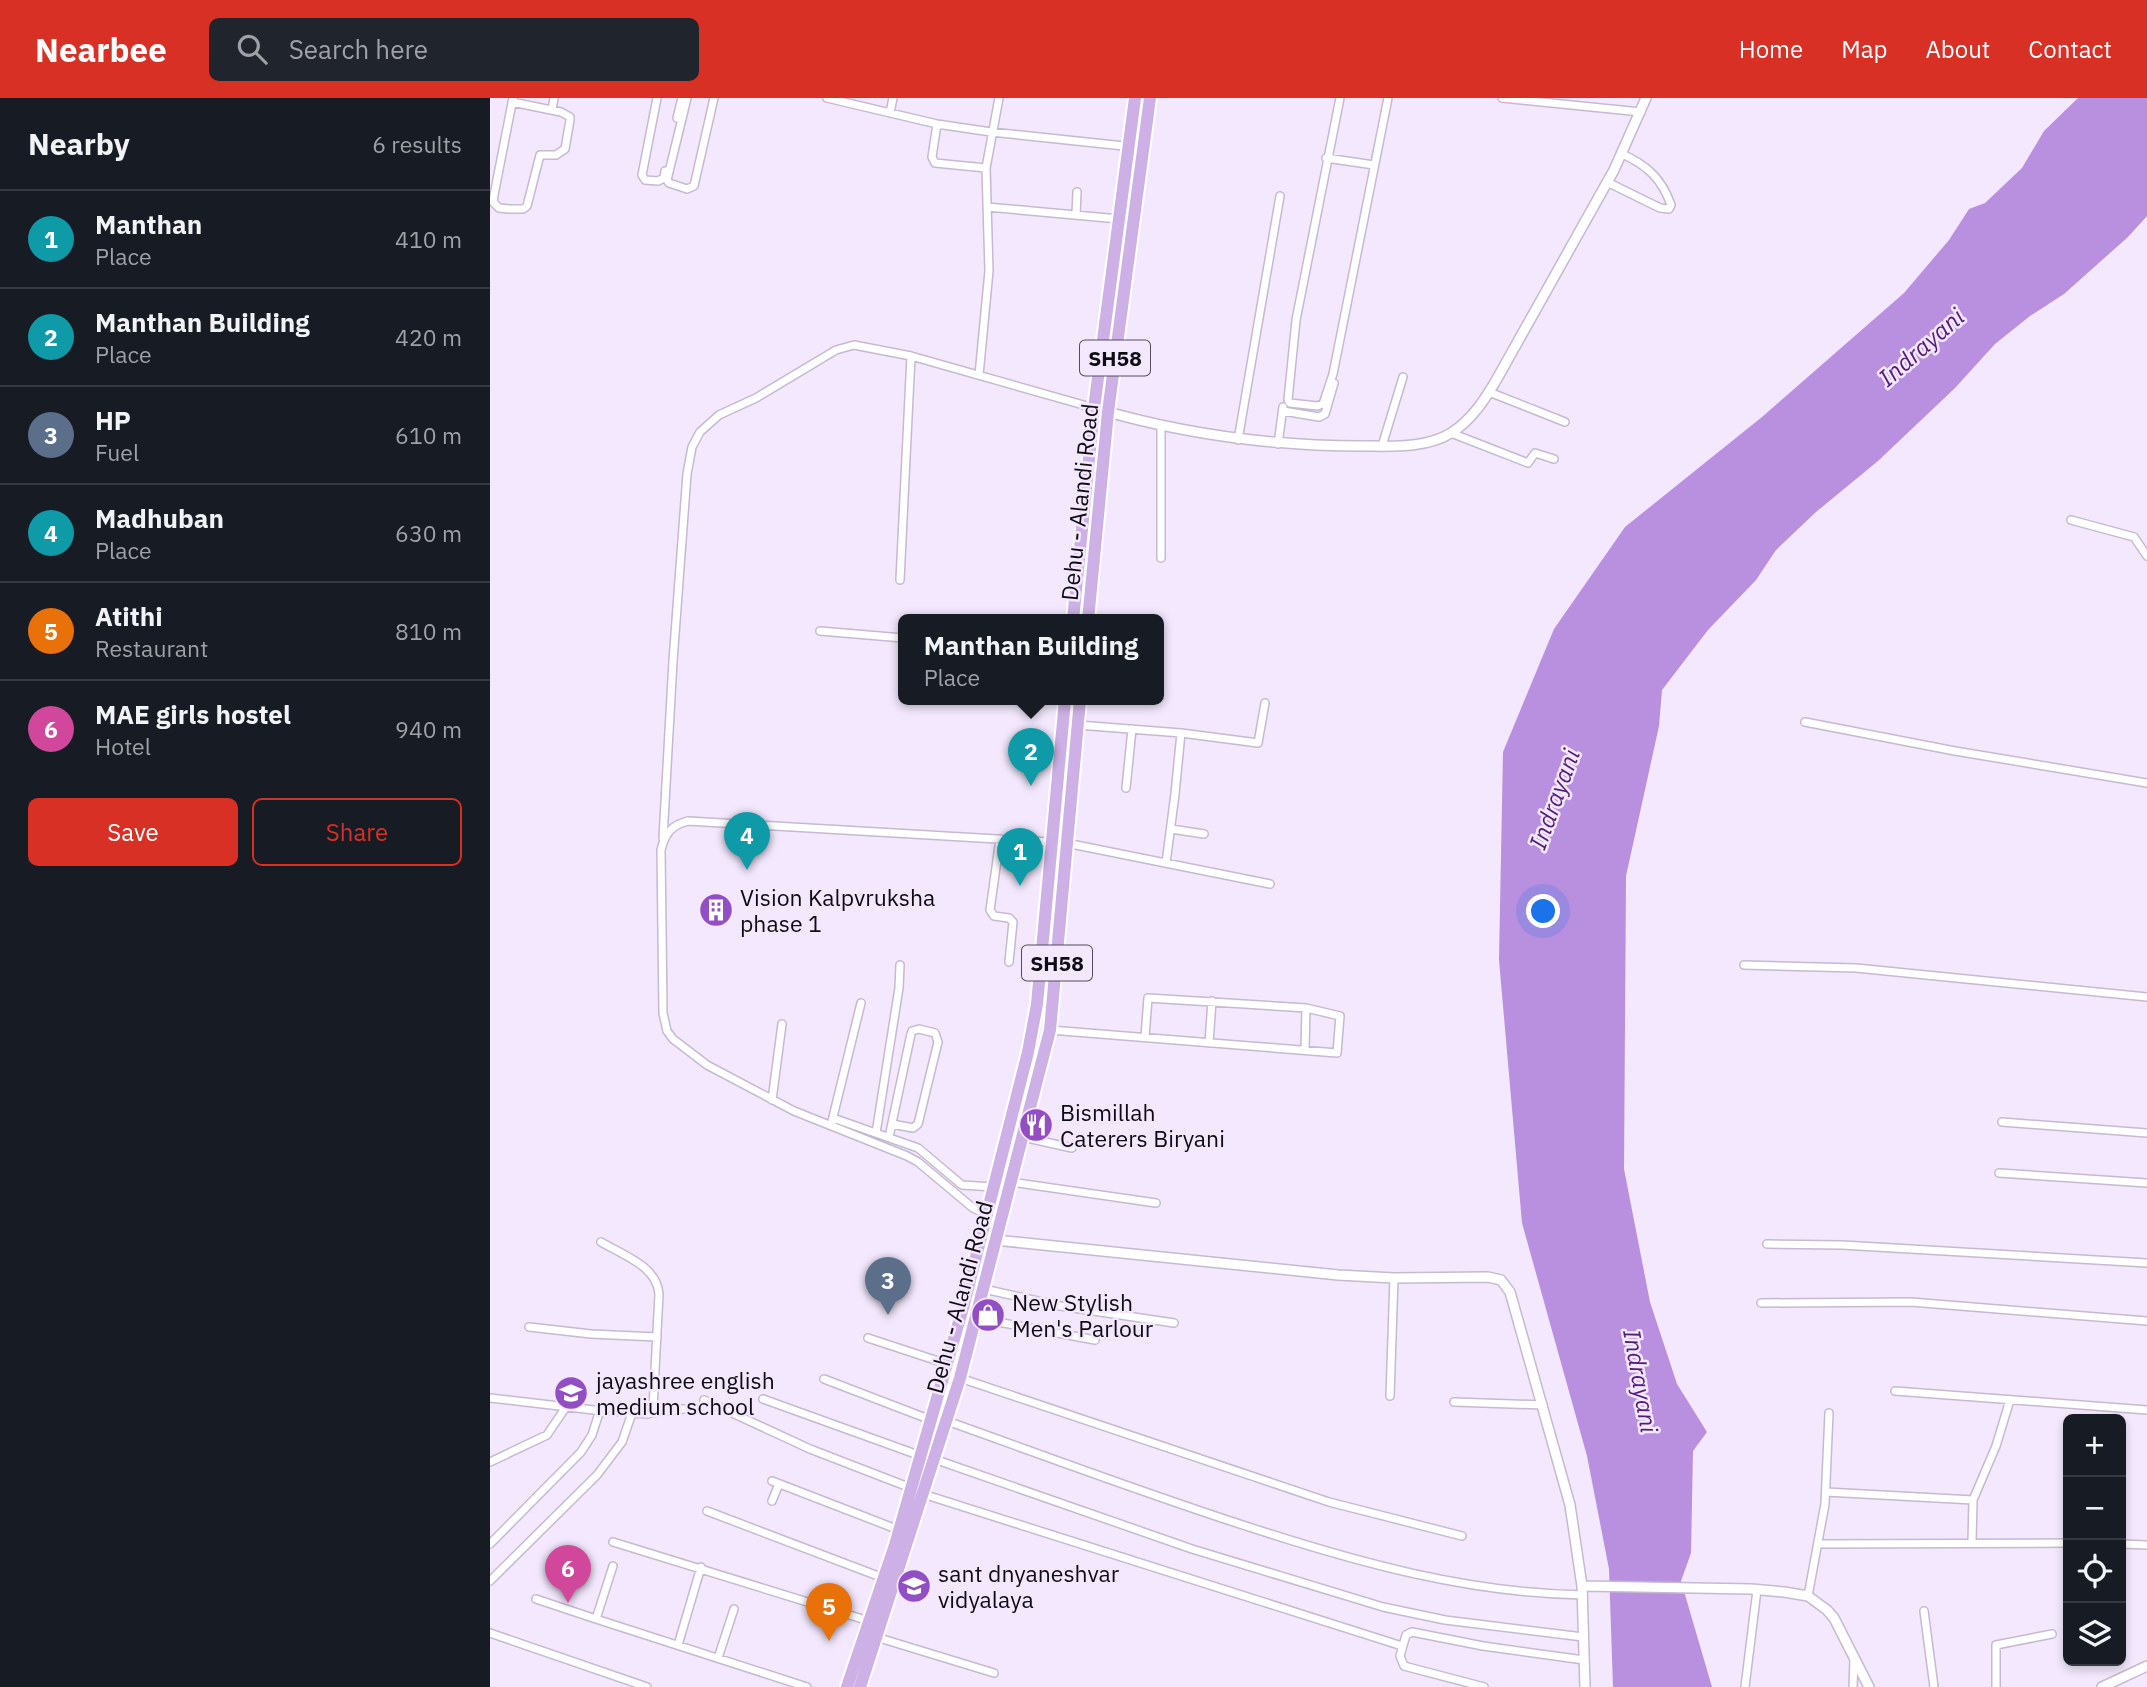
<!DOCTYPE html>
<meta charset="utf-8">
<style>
:root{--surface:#171b24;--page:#20242c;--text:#f1f3f6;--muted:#9ea1a6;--line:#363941;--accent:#d93025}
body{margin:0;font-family:"IBM Plex Sans",sans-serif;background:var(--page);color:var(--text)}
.controls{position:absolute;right:21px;bottom:21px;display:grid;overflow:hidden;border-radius:10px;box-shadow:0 4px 10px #0003}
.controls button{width:63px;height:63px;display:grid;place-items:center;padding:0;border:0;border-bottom:2px solid var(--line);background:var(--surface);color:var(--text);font:35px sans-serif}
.you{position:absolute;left:1054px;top:814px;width:24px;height:24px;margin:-18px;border:5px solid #fff;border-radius:50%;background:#1a73e8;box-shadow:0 0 0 10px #1a73e833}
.badge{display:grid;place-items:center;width:46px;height:46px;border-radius:50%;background:var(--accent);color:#fff;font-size:23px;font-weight:700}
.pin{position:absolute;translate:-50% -58px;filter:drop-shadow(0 2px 4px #0008)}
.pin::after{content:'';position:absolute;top:37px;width:24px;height:21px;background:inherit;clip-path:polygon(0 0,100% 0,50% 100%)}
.popup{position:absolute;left:408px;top:516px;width:266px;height:91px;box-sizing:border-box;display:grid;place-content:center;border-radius:10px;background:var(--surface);filter:drop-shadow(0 2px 5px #0005);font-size:23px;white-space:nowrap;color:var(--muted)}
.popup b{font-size:26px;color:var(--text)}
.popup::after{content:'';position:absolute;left:50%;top:100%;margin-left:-14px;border:14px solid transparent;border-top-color:var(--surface)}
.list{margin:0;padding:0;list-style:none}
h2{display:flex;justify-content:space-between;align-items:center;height:91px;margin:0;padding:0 28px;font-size:30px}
h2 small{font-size:23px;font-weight:400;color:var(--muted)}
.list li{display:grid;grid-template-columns:46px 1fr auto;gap:21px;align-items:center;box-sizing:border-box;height:98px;padding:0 28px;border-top:2px solid var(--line)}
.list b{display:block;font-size:26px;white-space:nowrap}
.list p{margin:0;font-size:23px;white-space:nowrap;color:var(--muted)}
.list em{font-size:23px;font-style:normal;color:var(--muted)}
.actions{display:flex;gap:14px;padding:21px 28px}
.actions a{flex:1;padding:16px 0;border:2px solid var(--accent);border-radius:10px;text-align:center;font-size:24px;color:var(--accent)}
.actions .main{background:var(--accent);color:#fff}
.icon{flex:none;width:38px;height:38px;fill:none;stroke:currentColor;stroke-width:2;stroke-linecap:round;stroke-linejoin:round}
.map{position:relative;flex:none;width:1657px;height:1589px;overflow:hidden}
header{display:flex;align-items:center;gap:42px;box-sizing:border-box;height:98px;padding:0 35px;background:var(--accent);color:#fff}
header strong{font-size:33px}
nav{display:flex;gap:38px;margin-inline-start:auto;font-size:24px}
.search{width:490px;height:63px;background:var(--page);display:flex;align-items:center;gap:18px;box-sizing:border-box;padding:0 24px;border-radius:10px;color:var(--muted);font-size:26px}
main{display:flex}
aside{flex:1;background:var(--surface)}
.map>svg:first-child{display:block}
</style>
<header>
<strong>Nearbee</strong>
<div class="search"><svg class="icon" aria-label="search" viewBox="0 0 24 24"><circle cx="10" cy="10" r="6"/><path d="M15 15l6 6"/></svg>Search here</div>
<nav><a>Home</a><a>Map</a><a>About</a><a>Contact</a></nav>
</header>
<main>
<aside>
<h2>Nearby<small>6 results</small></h2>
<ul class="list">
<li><span class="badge" style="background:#0f9aa8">1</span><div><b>Manthan</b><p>Place</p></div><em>410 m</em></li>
<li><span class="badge" style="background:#0f9aa8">2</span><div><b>Manthan Building</b><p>Place</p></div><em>420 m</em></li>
<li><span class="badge" style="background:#5c6f8a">3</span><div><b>HP</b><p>Fuel</p></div><em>610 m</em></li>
<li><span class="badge" style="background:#0f9aa8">4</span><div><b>Madhuban</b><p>Place</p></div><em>630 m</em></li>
<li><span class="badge" style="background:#e8710a">5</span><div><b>Atithi</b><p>Restaurant</p></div><em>810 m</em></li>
<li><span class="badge" style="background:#d1479c">6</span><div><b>MAE girls hostel</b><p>Hotel</p></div><em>940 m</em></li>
</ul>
<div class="actions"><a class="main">Save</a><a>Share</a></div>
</aside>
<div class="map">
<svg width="1657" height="1589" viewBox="0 0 1657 1589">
<rect width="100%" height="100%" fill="#f3e8fd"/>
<!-- water -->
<path fill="#b98fdf" d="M1588 0H1657V118L1638 139 1574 196 1540 218 1505 246 1465 290 1388 363 1326 414 1286 452 1266 482 1218 532 1172 592 1169 628 1136 778 1134 1071 1160 1204 1187 1286 1217 1334 1203 1353 1201 1455 1191 1483 1222 1589H1123L1119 1471 1097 1358 1032 1125 1009 862 1013 654 1064 531 1135 429 1272 319 1414 195 1459 142 1479 111 1495 105 1532 70 1554 33Z"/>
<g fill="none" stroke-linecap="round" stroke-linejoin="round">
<!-- minor casing -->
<g stroke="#c6b9d2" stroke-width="10">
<path id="minor" d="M167 0 152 77 155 82 168 83 174 80 175 73
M197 0 177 82 179 85 197 91 204 88 224 0
M337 0 447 26 501 34 653 50
M850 0 806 222 798 302 800 305 827 308 833 306 843 276 898 0
M1012 0 1151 14
M22 4 71 14 80 19V22L75 51 66 57H50L37 108 33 111H19L9 110 3 104 4 97 23 0
M62 12 64 0
M400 15 403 0
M187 20 192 0
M447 26 442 59 445 65 496 70
M836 60 884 67
M1117 84 1170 110 1179 111 1181 107C1172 81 1157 67 1132 56
M497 109 629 121
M586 117 587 94
M489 277 499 173 496 70 509 0
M999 294 1075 324
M793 313 829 319 835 316 844 285
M671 327V460
M961 335 1038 365 1045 355 1064 361
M748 342 790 98
M788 346 793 309
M892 348 913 279
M1581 422 1644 439 1657 458
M410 482 421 258
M330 533 413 540
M1315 624 1465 653 1657 685
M588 627 691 635 768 645 775 605
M636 690 642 631
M681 731 714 736
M173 740 183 563 197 376 202 349 210 334 229 317 266 300 346 252 364 247 421 258 604 310
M510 741 500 812 504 818 519 820 523 824 519 864
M676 765 685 696 691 635
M1254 867 1366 870 1657 899
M560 932 847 955 850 918 816 910 658 900 655 939
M719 945 722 903
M815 952 816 910
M282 1002 292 926
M343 1020 428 1050 472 1087 503 1089
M342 1023 371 905
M1512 1024 1657 1035
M386 1035 409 890 410 867
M399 1039 421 936 422 933 429 931 445 935 448 944 428 1026 423 1030 402 1026
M533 1039 582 1050
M1509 1075 1657 1085
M521 1084 666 1105
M510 1122 483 1110 428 1064 417 1058 304 1013 217 967 183 941 177 933 173 915 171 752C175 735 182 727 198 723L576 745 780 786
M1277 1146 1352 1147 1657 1165
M494 1191 570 1208 684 1225
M1271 1205 1421 1204 1657 1223
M486 1220 605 1242
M39 1229 101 1236 167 1239
M378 1240 457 1266
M470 1280 839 1404 972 1438
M334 1281 441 1322
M1405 1293 1657 1312
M900 1298 904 1180
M0 1300 112 1313
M273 1301 431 1358
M214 1302 320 1351 421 1390
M964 1304 1053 1307
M160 1315 193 1311
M457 1323C558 1359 659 1397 762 1430 870 1465 978 1495 1093 1497
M444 1361 702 1451 893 1509 955 1522 1093 1539
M0 1364 57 1337 76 1309
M282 1383 409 1432
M1336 1394 1483 1402 1482 1444
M433 1396 912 1548
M1483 1402 1506 1348 1520 1302
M282 1403 289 1386
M217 1413 396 1481
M123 1444 379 1523
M0 1446 91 1354 102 1337 109 1315 122 1313 158 1316 163 1310 169 1196C167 1168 133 1157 111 1144
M1329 1446 1578 1445
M1631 1446 1657 1447
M123 1468 106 1521 317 1589
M0 1483 107 1377 132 1344 142 1315
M1318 1498 1335 1406 1339 1315
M46 1501 106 1521
M1434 1513 1444 1589
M0 1535 157 1589
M386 1539 504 1575
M188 1547 211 1469
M228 1560 244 1511
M994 1589 914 1568 910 1558 916 1537 922 1534 993 1548 1094 1562
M1255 1589 1267 1492
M1363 1589 1364 1562
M1506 1589V1547L1562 1536"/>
</g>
<!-- tertiary casing -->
<g stroke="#c6b9d2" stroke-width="12">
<path id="tertiary" d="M604 310C692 336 780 348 872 348 900 348 935 351 961 335 982 322 996 300 1008 279L1124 72 1156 0
M505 1142 848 1177 904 1180 998 1179 1011 1182 1020 1194 1080 1407 1092 1488 1095 1589
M1092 1488 1261 1491 1294 1494 1318 1498 1337 1512 1344 1520 1379 1589
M1612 1589 1657 1568"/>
</g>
<!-- primary casing -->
<g stroke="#fff" stroke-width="16">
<path id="primary" d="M583 522 604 310 645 0
M598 522 618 314 660 0
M357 1589 405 1447 474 1206 538 954 547 906 575 602
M370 1589 470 1280 560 932 590 602"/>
</g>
<!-- minor -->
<use href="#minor" stroke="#fff" stroke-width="7"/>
<!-- tertiary -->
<use href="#tertiary" stroke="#fff" stroke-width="9"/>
<!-- primary -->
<use href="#primary" stroke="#cdb0e5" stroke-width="12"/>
</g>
<!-- icons -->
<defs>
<g id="building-disc" transform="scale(1.75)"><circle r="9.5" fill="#924fc4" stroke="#f3e8fd"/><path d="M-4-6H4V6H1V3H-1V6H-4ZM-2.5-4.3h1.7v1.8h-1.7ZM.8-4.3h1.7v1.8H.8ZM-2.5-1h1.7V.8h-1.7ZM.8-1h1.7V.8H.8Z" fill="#fff"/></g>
<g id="restaurant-disc" transform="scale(1.75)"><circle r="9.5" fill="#924fc4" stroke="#f3e8fd"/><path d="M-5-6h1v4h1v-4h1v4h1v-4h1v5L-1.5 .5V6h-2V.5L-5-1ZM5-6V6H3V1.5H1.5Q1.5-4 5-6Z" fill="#fff"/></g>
<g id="shop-disc" transform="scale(1.75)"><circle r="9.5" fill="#924fc4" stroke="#f3e8fd"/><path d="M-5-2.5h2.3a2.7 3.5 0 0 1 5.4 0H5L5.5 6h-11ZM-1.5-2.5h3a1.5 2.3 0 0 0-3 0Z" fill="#fff"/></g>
<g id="school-disc" transform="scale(1.75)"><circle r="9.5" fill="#924fc4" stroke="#f3e8fd"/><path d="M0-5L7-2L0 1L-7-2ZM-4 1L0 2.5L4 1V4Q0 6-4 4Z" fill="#fff"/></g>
</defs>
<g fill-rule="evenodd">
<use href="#building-disc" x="226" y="812"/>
<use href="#restaurant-disc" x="546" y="1027"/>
<use href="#shop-disc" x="498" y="1217"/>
<use href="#school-disc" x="81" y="1295"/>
<use href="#school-disc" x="424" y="1488"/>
</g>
<g text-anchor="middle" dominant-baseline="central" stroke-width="5" stroke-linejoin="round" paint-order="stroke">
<!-- shield labels -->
<g fill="#f3e8fd" stroke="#534d59" stroke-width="2">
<rect x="590" y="242.5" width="70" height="35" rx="5"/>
<rect x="532" y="847.5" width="70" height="35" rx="5"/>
</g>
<g font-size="21" font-weight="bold" fill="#0f0b13">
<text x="625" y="260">SH58</text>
<text x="567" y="865">SH58</text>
</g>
<!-- street labels -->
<g font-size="23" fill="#0f0b13" stroke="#f3e8fd">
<text transform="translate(589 404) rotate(-84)">Dehu - Alandi Road</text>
<text transform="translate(469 1199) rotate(-75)">Dehu - Alandi Road</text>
</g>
<!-- poi labels -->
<g font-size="23" fill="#0f0b13" stroke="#f3e8fd" text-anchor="start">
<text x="250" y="799">Vision Kalpvruksha<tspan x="250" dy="26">phase 1</tspan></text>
<text x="570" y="1014">Bismillah<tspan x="570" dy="26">Caterers Biryani</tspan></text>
<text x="522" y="1204">New Stylish<tspan x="522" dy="26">Men's Parlour</tspan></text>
<text x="106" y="1282">jayashree english<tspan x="106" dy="26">medium school</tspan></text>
<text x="448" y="1475">sant dnyaneshvar<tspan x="448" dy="26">vidyalaya</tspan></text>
</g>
<!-- water labels -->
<g font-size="24" font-style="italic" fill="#551d7b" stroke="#f3e8fd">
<text transform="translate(1431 249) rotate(-41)">Indrayani</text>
<text transform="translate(1064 701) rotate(-70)">Indrayani</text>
<text transform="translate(1151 1283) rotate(80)">Indrayani</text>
</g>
</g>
</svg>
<div class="controls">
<button>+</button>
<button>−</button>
<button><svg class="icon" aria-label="locate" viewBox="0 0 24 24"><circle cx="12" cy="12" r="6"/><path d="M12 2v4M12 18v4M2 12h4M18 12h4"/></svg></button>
<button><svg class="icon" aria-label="layers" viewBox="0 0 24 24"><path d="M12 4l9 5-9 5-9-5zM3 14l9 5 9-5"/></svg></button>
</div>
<div class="you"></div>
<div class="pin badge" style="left:530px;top:788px;background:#0f9aa8">1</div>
<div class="pin badge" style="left:541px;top:688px;background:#0f9aa8">2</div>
<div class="popup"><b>Manthan Building</b>Place</div>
<div class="pin badge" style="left:398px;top:1217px;background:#5c6f8a">3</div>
<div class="pin badge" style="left:257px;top:772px;background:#0f9aa8">4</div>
<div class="pin badge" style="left:339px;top:1543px;background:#e8710a">5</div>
<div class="pin badge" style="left:78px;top:1505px;background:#d1479c">6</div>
</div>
</main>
